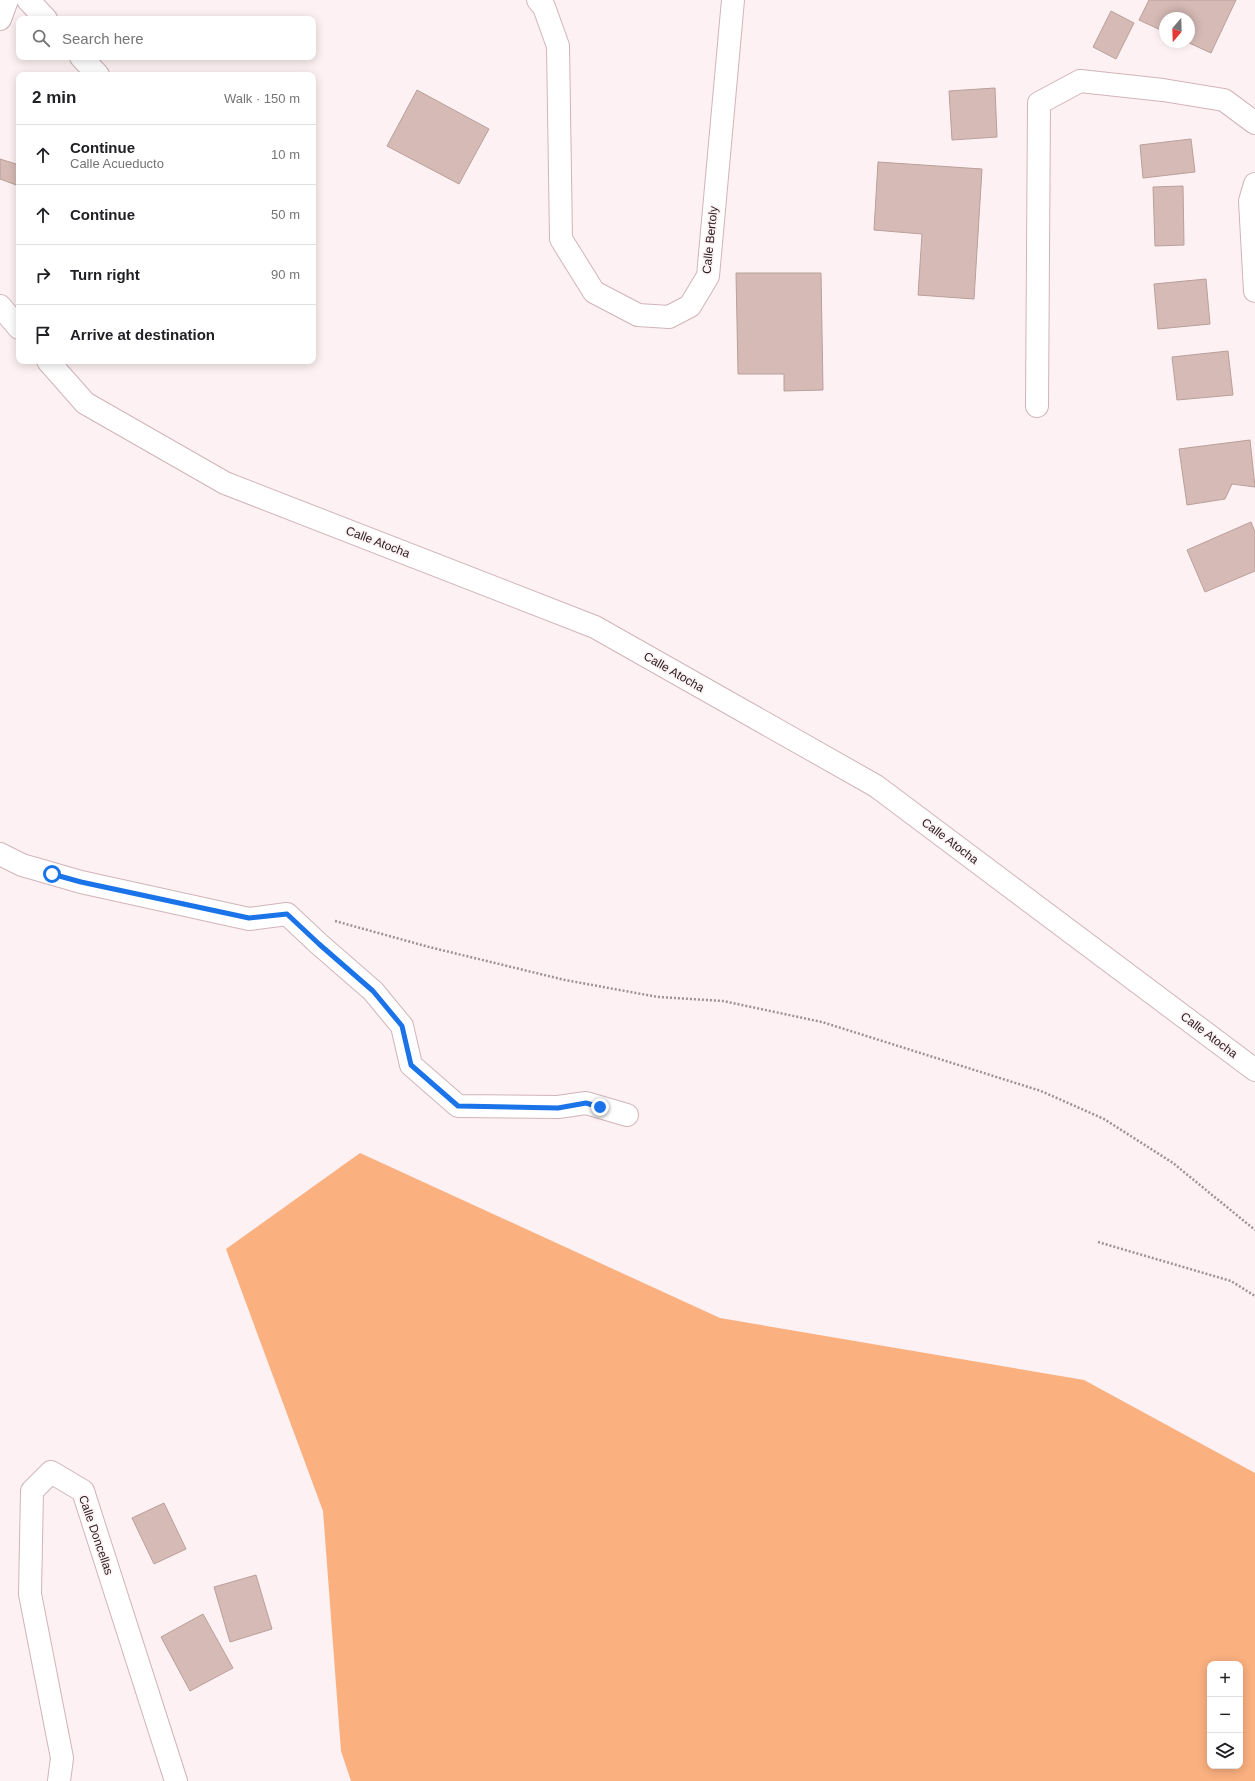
<!DOCTYPE html>
<meta charset="utf-8">
<style>
:root{--surface:#fff;--page:#f2f2f2;--text:#202124;--muted:#757577;--line:#e0e0e0}
body{margin:0;font-family:Arial,sans-serif;background:var(--page);color:var(--text)}
.controls{position:absolute;right:12px;bottom:12px;display:grid;overflow:hidden;border-radius:8px;box-shadow:0 2px 10px #0003}
.controls button{width:36px;height:36px;display:grid;place-items:center;padding:0;border:0;border-bottom:1px solid var(--line);background:var(--surface);color:var(--text);font:20px sans-serif}
.compass{position:absolute;left:1159px;top:12px;width:36px;height:36px;border-radius:50%;background:var(--surface);box-shadow:0 2px 10px #0003;rotate:199deg}
.stop{position:absolute;width:12px;height:12px;margin:-9px;border:3px solid #1a73e8;border-radius:50%;background:#fff}
.stop.end{background:#1a73e8;border-color:#fff;box-shadow:0 1px 4px #0008}
.list{margin:0;padding:0;list-style:none}
h2{display:flex;justify-content:space-between;align-items:center;height:52px;margin:0;padding:0 16px;font-size:17px}
h2 small{font-size:13px;font-weight:400;color:var(--muted)}
.list li{display:grid;grid-template-columns:26px 1fr auto;gap:12px;align-items:center;box-sizing:border-box;height:60px;padding:0 16px;border-top:1px solid var(--line)}
.list b{display:block;font-size:15px;white-space:nowrap}
.list p{margin:0;font-size:13px;white-space:nowrap;color:var(--muted)}
.list em{font-size:13px;font-style:normal;color:var(--muted)}
.icon{flex:none;width:22px;height:22px;fill:none;stroke:currentColor;stroke-width:2;stroke-linecap:round;stroke-linejoin:round}
.map{position:relative;flex:none;width:1255px;height:1781px;overflow:hidden}
.search{position:absolute;background:var(--surface);box-shadow:0 2px 10px #0003;left:16px;top:16px;width:300px;height:44px;display:flex;align-items:center;gap:10px;box-sizing:border-box;padding:0 14px;border-radius:8px;color:var(--muted);font-size:15px}
.panel{position:absolute;background:var(--surface);box-shadow:0 2px 10px #0003;left:16px;top:72px;width:300px;height:292px;border-radius:8px}
.map>svg:first-child{display:block}
</style>
<div class="map">
<svg width="1255" height="1781" viewBox="0 0 1255 1781">
<rect width="100%" height="100%" fill="#fdf1f3"/>
<!-- forest -->
<path fill="#fab07f" fill-rule="evenodd" d="M360 1153 720 1318 1084 1380 1255 1473V1781H351L341 1751 323 1511 226 1249ZM1210 1664H1240V1766H1210Z"/>
<!-- building -->
<path fill="#d6bab5" stroke="#ba9f9a" d="M1149 0H1236L1211 53 1187 42H1189V18H1165V32L1139 20Z
M1111 11 1134 23 1116 59 1093 47Z
M995 88 997 137 952 140 949 91Z
M417 90 489 129 459 184 387 146Z
M1191 139 1195 172 1143 178 1140 145Z
M0 159 19 165V186L0 179Z
M878 162 982 169 974 299 918 295 922 234 874 230Z
M1183 186 1184 245 1155 246 1153 187Z
M736 273H821L823 390 784 391V374H738Z
M1206 279 1210 324 1158 329 1154 284Z
M1228 351 1233 395 1177 400 1172 357Z
M1250 440 1255 487 1232 484 1225 499 1187 505 1179 449Z
M1251 522 1255 532V571L1205 592 1187 550Z
M164 1503 186 1549 154 1564 132 1518Z
M256 1575 272 1629 230 1642 214 1587Z
M203 1614 233 1668 190 1691 161 1637Z"/>
<g fill="none" stroke-linecap="round" stroke-linejoin="round">
<!-- minor casing -->
<g stroke="#d1b4b9" stroke-width="24">
<path id="minor" d="M28 0 46 19
M538 0 544 7 558 46 561 239 594 292 638 315 669 317 690 306 708 276 733 0
M0 19 7 0
M81 57 98 75
M1255 184 1250 201 1255 291
M0 306 19 328
M48 361 85 403 225 483 595 627 876 786 1255 1070
M1037 406 1039 103 1080 81 1163 90 1224 100 1255 123
M0 854 22 865 81 882 249 919 287 914 319 944 373 991 402 1026 411 1065 458 1106 558 1107 586 1103 627 1115
M59 1781 62 1758 30 1594 32 1491 51 1472 83 1491 176 1781"/>
</g>
<!-- path -->
<path stroke="#9e9294" stroke-width="2.5" stroke-dasharray="2 2" stroke-linecap="butt" d="M335 921 429 947 565 980 658 997 723 1001 822 1022 1041 1091 1104 1119 1173 1163 1255 1230
M1098 1242 1231 1281 1255 1296"/>
<!-- minor -->
<use href="#minor" stroke="#fff" stroke-width="22"/>
</g>
<g fill="none" stroke-linecap="round" stroke-linejoin="round">
<!-- route -->
<path stroke="#1a73e8" stroke-width="5" d="M52 874 81 882 249 918 287 914 319 944 373 991 402 1026 411 1065 458 1106 558 1108 586 1103 600 1107"/>
</g>
<g text-anchor="middle" dominant-baseline="central" stroke-width="3" stroke-linejoin="round" paint-order="stroke">
<!-- street labels -->
<g font-size="12" fill="#2b2022" stroke="#fdf1f3">
<text transform="translate(710 240) rotate(-84)">Calle Bertoly</text>
<text transform="translate(378 542) rotate(21)">Calle Atocha</text>
<text transform="translate(674 672) rotate(30)">Calle Atocha</text>
<text transform="translate(950 841) rotate(37)">Calle Atocha</text>
<text transform="translate(1209 1035) rotate(37)">Calle Atocha</text>
<text transform="translate(96 1535) rotate(71)">Calle Doncellas</text>
</g>
</g>
</svg>
<div class="controls">
<button>+</button>
<button>−</button>
<button><svg class="icon" aria-label="layers" viewBox="0 0 24 24"><path d="M12 4l9 5-9 5-9-5zM3 14l9 5 9-5"/></svg></button>
</div>
<svg class="compass" viewBox="-18 -18 36 36"><path d="M0-13l5 13h-10z" fill="#e53935"/><path d="M0 13l5-13h-10z" fill="#757577"/></svg>
<div class="stop" style="left:52px;top:874px"></div>
<div class="stop end" style="left:600px;top:1107px"></div>
<div class="search"><svg class="icon" aria-label="search" viewBox="0 0 24 24"><circle cx="10" cy="10" r="6"/><path d="M15 15l6 6"/></svg>Search here</div>
<section class="panel">
<h2>2 min<small>Walk · 150 m</small></h2>
<ul class="list">
<li><svg class="icon" aria-label="ahead" viewBox="0 0 24 24"><path d="M12 20V5M6 11l6-6 6 6"/></svg><div><b>Continue</b><p>Calle Acueducto</p></div><em>10 m</em></li>
<li><svg class="icon" aria-label="ahead" viewBox="0 0 24 24"><path d="M12 20V5M6 11l6-6 6 6"/></svg><div><b>Continue</b></div><em>50 m</em></li>
<li><svg class="icon" aria-label="right" viewBox="0 0 24 24"><path d="M7 20v-9h11M14 6l5 5-5 5"/></svg><div><b>Turn right</b></div><em>90 m</em></li>
<li><svg class="icon" aria-label="arrive" viewBox="0 0 24 24"><path d="M6 21V4h12l-3 4 3 4H6"/></svg><div><b>Arrive at destination</b></div></li>
</ul>
</section>
</div>
